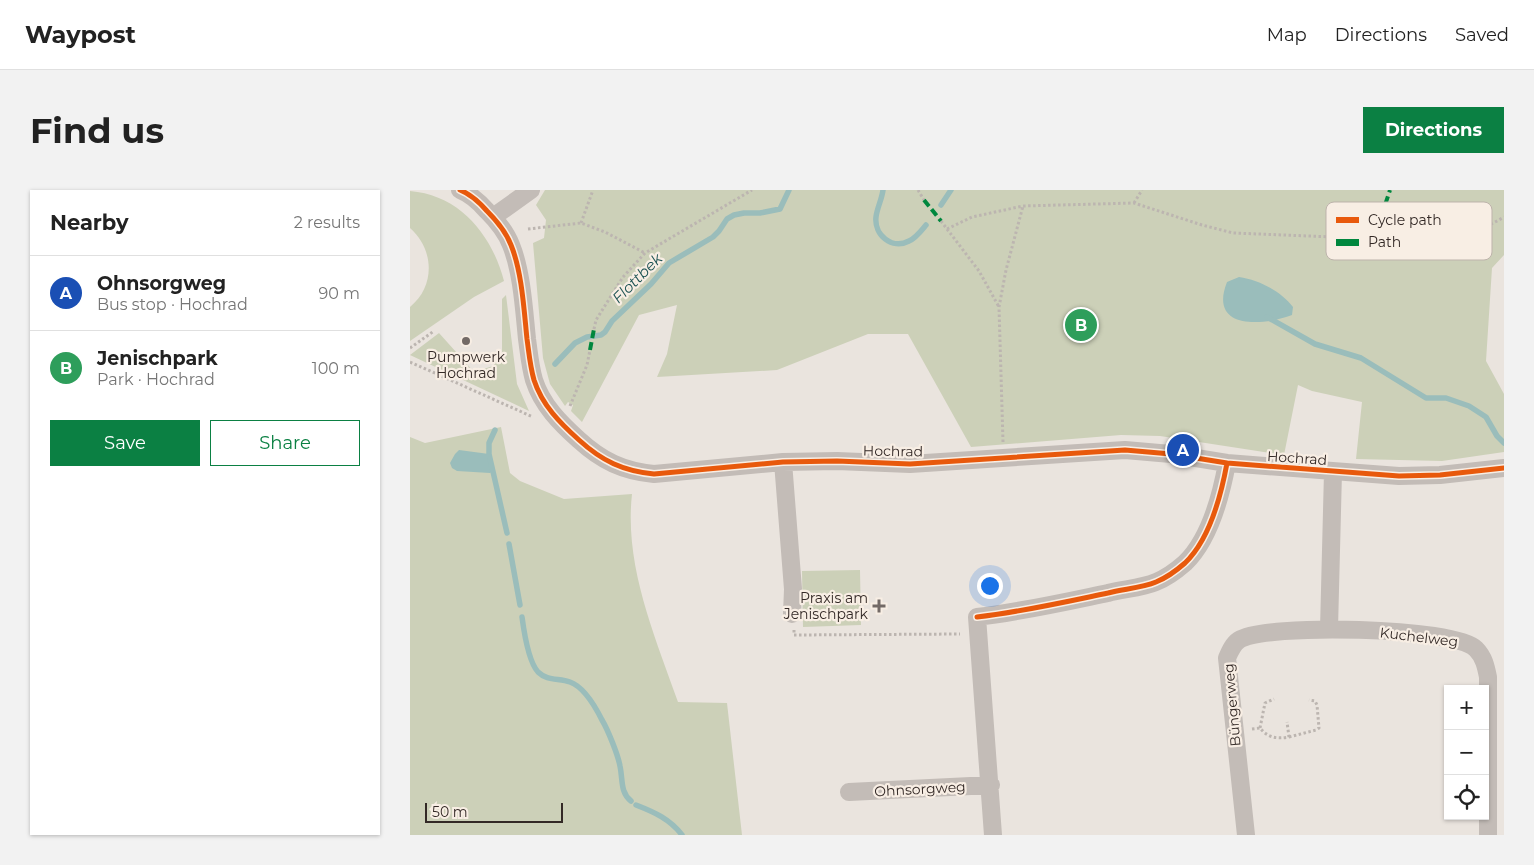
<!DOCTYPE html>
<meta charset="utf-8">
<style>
:root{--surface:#fff;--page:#f2f2f2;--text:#222;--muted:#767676;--line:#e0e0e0;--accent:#0b8043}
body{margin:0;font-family:Montserrat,sans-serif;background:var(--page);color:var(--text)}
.controls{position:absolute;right:15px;bottom:15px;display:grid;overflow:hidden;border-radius:0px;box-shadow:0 1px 4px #0004}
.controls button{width:45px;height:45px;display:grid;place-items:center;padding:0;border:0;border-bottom:1px solid var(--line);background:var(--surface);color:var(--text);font:25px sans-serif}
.scale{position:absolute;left:15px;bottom:12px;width:138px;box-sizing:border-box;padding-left:5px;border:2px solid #332926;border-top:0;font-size:14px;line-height:18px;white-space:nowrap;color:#332926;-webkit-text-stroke:4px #f8eee4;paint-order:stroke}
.you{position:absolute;left:579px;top:395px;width:18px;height:18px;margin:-12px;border:4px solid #fff;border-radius:50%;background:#1a73e8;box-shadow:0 0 0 8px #1a73e833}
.badge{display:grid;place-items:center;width:32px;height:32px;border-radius:50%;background:var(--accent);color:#fff;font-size:16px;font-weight:700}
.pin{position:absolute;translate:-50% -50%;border:2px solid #fff;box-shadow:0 1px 5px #0006}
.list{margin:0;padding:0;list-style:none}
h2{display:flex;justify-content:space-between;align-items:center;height:65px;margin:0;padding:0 20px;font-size:21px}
h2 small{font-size:16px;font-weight:400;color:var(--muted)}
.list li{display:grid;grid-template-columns:32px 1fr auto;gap:15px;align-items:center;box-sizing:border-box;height:75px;padding:0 20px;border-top:1px solid var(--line)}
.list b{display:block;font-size:19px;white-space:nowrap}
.list p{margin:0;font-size:16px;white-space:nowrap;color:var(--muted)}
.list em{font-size:16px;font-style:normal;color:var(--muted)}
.actions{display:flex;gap:10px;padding:15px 20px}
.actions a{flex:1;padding:11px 0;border:1px solid var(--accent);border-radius:0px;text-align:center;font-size:18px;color:var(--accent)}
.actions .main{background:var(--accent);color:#fff}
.icon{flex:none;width:28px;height:28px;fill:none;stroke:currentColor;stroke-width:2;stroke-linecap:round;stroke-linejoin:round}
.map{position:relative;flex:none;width:1094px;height:645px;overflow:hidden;border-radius:0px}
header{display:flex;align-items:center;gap:30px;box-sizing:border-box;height:70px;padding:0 25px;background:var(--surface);border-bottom:1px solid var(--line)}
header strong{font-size:24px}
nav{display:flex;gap:28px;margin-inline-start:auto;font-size:18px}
.intro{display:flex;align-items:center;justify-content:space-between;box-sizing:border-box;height:120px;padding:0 30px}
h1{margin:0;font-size:35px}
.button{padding:12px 22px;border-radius:0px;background:var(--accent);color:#fff;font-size:18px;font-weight:700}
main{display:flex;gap:30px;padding:0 30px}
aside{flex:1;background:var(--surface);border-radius:0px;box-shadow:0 1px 4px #0004}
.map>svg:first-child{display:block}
</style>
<header>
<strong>Waypost</strong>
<nav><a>Map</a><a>Directions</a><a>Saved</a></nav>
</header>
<div class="intro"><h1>Find us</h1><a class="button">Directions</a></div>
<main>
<aside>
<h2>Nearby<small>2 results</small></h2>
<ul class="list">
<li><span class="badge" style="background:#1a4fb4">A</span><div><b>Ohnsorgweg</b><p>Bus stop · Hochrad</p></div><em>90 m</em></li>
<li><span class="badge" style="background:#2e9e5b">B</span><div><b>Jenischpark</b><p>Park · Hochrad</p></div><em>100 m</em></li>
</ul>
<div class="actions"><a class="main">Save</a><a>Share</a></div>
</aside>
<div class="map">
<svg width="1094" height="645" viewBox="0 0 1094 645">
<rect width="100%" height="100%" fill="#eae4de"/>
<!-- green -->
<path fill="#ccd0b8" d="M135 0H1094V65L1082 78 1076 171 1094 204V262L1032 271 946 269 952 212 902 201 888 195 874 265 750 246 711 245 561 257 498 144H458L367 180 247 187 257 164 267 115 229 125 172 232 161 221 163 215 158 212 155 216 140 194 133 168 123 53 134 48 136 30 126 15Z
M0 1C50 5 82 45 94 91L64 107 0 151V117C26 96 24 59 0 38Z
M96 105 107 194 119 221 0 165 29 143 64 182 83 176 92 163V109Z
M91 237 100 283 110 291 154 309 222 304C214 376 245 446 268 512L317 513 332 645H0V247L15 253Z
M450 380 451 435 393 437 392 381Z"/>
<!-- water -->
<path fill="#9abdbb" d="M829 87C849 90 871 101 883 117L882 125C853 136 798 140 817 92Z
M49 260 79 264 84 280 80 283 47 281 42 278 40 273 45 264Z"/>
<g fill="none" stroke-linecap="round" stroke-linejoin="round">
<!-- stream -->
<path stroke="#9abdbb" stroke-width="5.5" d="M473 0C472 9 467 18 466 27 464 45 482 60 499 51 506 48 511 41 516 35
M531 15 541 0
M857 127 905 154 951 168 1016 208H1036L1059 216 1076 227 1087 246 1094 253
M145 174 165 153 177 147 191 145 195 142 202 131 241 94 259 73 303 47 309 41 317 29 324 25 334 23H350L370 19 379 0
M85 240 79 253V264L97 343
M99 354 110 415
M112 427C114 442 118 471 128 482 137 491 149 488 160 492 174 497 186 518 192 530 198 540 208 565 210 576 213 590 210 602 221 611
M226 615C244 622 260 629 272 645"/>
<!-- path -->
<path stroke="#bcb5b0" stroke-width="3" stroke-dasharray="2.5 2.5" stroke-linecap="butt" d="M508 0 514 10
M724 13 732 0
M531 31 537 39 562 27 613 16 724 13 792 35 823 43 1025 51C1050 48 1072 40 1094 27
M171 33 183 0
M118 39 171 33 195 42 235 63
M537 39 569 81 589 117
M184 139 186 130 213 87 235 63 342 0
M0 158 24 141
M0 172 123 227
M160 216 177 175 180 160
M593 252 589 117 596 80 613 16
M384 440V445L550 444
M850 538 855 513 864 509
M842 539 850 538C858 548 867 549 879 547L877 532
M879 547 906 540 909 538 907 515 905 511 899 510"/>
<!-- minor -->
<path stroke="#c3bcb7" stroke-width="18" d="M50 0C60 4 70 13 77 21 87 31 96 42 101 55 112 82 114 120 117 149 119 163 120 176 124 190 132 215 150 233 169 250 192 271 213 281 244 284L373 272 427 271 500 274 715 260 761 264 817 273 989 286 1030 285 1094 278
M83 27 121 0
M373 272 383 399 382 424
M919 439 923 282
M439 602 581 595
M583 645 567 427C611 422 655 412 698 403 713 399 732 398 746 392 756 388 767 380 775 373 799 350 811 306 817 273
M836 645 817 468C820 461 823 454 829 450 855 433 1045 437 1066 459 1074 467 1076 477 1078 487V645"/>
<!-- quiet -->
<path stroke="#00873e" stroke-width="4" stroke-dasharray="8 4" stroke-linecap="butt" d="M514 10 531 31
M964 48 980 0
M180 160 184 139"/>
<!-- cycleway casing -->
<g stroke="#f8eee4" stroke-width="8">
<path id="cycleway" d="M50 0C60 4 70 13 77 21 87 31 96 42 101 55 112 82 114 120 117 149 119 163 120 176 124 190 132 215 150 233 169 250 192 271 213 281 244 284L373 272 427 271 500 274 715 260 761 264 817 273 989 286 1030 285 1094 278
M567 427C611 422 655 412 698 403 713 399 732 398 746 392 756 388 767 380 775 373 799 350 811 306 817 273"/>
</g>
<!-- cycleway -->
<use href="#cycleway" stroke="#e8590c" stroke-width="5"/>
</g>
<!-- markers -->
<g fill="#736a66" stroke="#f8eee4" stroke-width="2">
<circle cx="56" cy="151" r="5"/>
<path d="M466.5 408.5h5v5h5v5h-5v5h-5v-5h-5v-5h5z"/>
</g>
<g text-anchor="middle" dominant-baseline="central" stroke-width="4.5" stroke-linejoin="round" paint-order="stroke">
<!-- poi labels -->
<g font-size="14" fill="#332926" stroke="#f8eee4">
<text x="56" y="167">Pumpwerk<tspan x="56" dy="16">Hochrad</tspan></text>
<text x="458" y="408" text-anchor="end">Praxis am<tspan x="458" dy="16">Jenischpark</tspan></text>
</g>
<!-- street labels -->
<g font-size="14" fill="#332926" stroke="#f8eee4">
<text transform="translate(483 261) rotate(1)">Hochrad</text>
<text transform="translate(887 268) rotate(4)">Hochrad</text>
<text transform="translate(1009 447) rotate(7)">Kuchelweg</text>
<text transform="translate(822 515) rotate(-95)">Büngerweg</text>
<text transform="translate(510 599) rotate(-3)">Ohnsorgweg</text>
</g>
<!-- water labels -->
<g font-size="15" font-style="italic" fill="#1d5354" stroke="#f8eee4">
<text transform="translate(227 88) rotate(-45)">Flottbek</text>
</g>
</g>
<!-- legend -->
<rect x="916" y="12" width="166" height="58" rx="8" fill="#f8eee4" stroke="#bdb3ab" stroke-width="1"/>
<rect x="926" y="27" width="23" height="6" fill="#e8590c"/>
<rect x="926" y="49" width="23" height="7" fill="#00873e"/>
<g font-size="14" fill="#332926">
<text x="958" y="35">Cycle path</text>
<text x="958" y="57">Path</text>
</g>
</svg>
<div class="controls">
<button>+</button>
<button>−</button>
<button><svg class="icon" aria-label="locate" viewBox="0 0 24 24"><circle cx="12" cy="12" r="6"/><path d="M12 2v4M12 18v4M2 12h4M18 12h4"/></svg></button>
</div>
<div class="scale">50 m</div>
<div class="you"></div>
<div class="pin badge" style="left:773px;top:260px;background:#1a4fb4">A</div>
<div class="pin badge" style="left:671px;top:135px;background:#2e9e5b">B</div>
</div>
</main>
